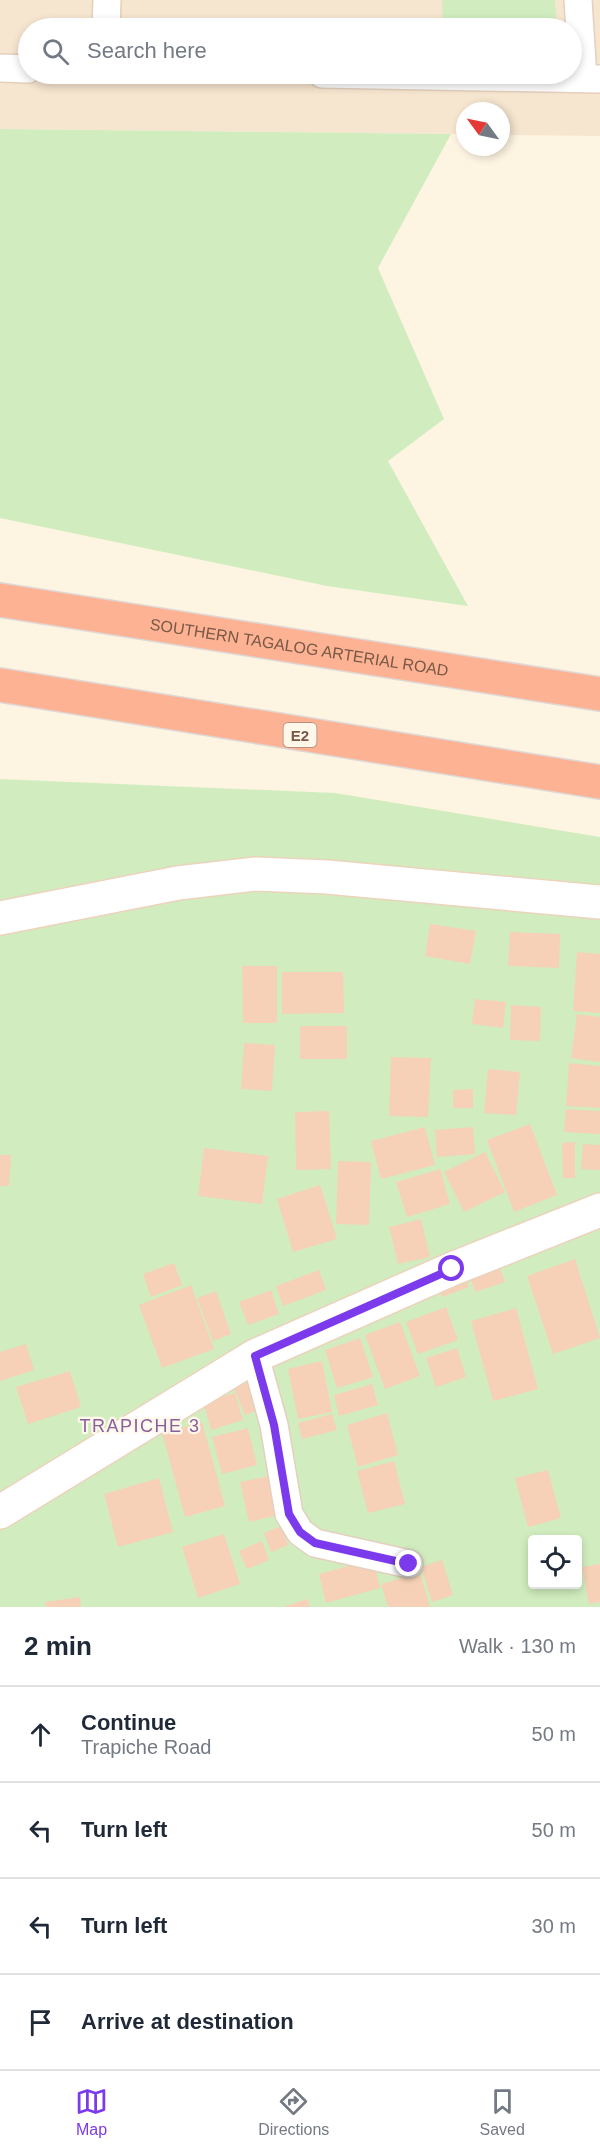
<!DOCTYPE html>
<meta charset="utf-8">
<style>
:root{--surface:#fff;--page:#f2f2f3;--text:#1f2937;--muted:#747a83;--line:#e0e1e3;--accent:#7c3aed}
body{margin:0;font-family:Arial,sans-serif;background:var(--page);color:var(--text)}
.controls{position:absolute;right:18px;bottom:18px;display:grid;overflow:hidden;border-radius:6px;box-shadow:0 3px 9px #0003}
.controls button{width:54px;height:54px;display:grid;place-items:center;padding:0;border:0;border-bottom:2px solid var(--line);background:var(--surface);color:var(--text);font:30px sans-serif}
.compass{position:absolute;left:456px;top:102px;width:54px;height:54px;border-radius:50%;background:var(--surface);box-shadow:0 3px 9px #0003;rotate:303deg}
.stop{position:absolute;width:18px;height:18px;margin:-14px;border:4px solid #7c3aed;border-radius:50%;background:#fff}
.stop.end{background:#7c3aed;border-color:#fff;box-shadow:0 2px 6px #0008}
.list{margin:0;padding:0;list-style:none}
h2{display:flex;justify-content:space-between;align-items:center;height:78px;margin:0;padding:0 24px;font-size:26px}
h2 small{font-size:20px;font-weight:400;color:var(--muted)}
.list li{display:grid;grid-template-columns:39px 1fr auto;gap:18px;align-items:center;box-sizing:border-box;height:96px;padding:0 24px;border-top:2px solid var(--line)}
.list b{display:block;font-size:22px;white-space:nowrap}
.list p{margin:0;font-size:20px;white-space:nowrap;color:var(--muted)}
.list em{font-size:20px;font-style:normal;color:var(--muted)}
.icon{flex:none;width:33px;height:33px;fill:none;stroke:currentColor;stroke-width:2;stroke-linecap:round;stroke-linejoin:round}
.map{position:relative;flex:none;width:600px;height:1607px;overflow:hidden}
.search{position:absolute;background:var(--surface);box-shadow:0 3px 9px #0003;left:18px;right:18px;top:18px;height:66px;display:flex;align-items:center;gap:15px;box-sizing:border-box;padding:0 21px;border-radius:33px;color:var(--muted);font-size:22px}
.sheet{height:462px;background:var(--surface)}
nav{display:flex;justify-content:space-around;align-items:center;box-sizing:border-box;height:84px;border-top:2px solid var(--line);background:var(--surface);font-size:16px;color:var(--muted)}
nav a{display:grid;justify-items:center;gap:3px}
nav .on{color:var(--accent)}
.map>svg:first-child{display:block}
</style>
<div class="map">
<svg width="600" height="1607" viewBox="0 0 600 1607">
<rect width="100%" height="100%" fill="#fef4e2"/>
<!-- residential -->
<path fill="#f6e6d0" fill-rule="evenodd" d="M0 0H600V136L501 135V111H465V134L0 129ZM28 28H572V74H28Z"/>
<!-- green -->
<path fill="#d1edbf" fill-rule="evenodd" d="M442 0H555L557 28H443Z
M0 129 451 134 378 268 444 419 388 461 468 606 327 586 0 518Z
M0 779 335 793 600 837V1607H0ZM532 1540H578V1584H532Z"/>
<!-- building -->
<path fill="#f6d1b7" d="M430 924 476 931 470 964 425 956Z
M510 932 560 934 559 968 508 966Z
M577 952 600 954V1013L573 1011Z
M242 966H277V1023H243Z
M282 972H343L344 1013 282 1014Z
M475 999 506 1002 503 1028 472 1024Z
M511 1005 541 1007 540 1041 510 1040Z
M577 1014 600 1017V1062L571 1058Z
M300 1026H347V1059H300Z
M244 1043 275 1045 272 1091 241 1089Z
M391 1057 431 1058 428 1117 389 1116Z
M569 1063 600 1066V1108L566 1106Z
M488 1069 520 1072 516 1115 484 1113Z
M473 1089V1108H453V1090Z
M566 1109 600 1111V1134L564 1132Z
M329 1111 331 1169 296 1170 295 1112Z
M530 1124 557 1195 514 1212 487 1140Z
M425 1127 435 1165 381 1179 371 1141Z
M473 1127 475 1154 437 1157 435 1130Z
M575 1142V1178H563L562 1143Z
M583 1144 600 1145V1170L581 1169Z
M204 1148 268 1156 262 1204 198 1196Z
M485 1152 505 1192 464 1212 444 1172Z
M0 1155H11L9 1186H0Z
M338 1161 371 1162 369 1225 336 1224Z
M440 1169 450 1204 407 1217 396 1182Z
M320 1185 337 1239 293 1252 277 1199Z
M421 1219 430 1257 398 1264 389 1227Z
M496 1258 505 1282 475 1292 467 1268Z
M575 1259 600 1338 553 1354 527 1276Z
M174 1263 182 1285 151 1297 143 1274Z
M319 1270 326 1290 283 1306 276 1286Z
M463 1270 469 1287 442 1297 436 1279Z
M191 1285 214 1349 162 1368 139 1305Z
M271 1290 279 1314 248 1325 239 1302Z
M216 1291 231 1334 213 1341 197 1298Z
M446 1307 458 1340 418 1354 406 1322Z
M516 1308 538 1389 493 1401 471 1321Z
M400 1322 420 1376 385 1389 365 1335Z
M360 1338 373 1377 337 1388 325 1350Z
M26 1344 34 1370 0 1381V1352Z
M457 1348 466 1377 436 1387 426 1358Z
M322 1361 332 1412 298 1419 288 1369Z
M70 1371 81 1407 28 1424 16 1387Z
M257 1379 268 1406 245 1415 234 1388Z
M372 1384 378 1405 339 1416 334 1395Z
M235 1393 243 1420 211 1430 203 1402Z
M387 1413 398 1455 358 1467 347 1425Z
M332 1414 337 1430 302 1439 298 1423Z
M202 1422 225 1506 185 1517 162 1433Z
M248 1428 257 1465 222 1474 212 1437Z
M394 1461 405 1504 368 1513 357 1471Z
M548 1470 561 1518 528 1527 515 1478Z
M270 1476 278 1515 249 1522 240 1482Z
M159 1478 173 1532 118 1547 104 1494Z
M281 1526 288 1545 271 1552 264 1533Z
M224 1534 240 1584 198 1598 182 1547Z
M262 1541 269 1560 247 1569 239 1551Z
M373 1559 380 1588 326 1603 319 1574Z
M442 1560 453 1595 432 1602 421 1567Z
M600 1564V1602L589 1604 582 1567Z
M420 1573 430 1607H388L381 1584Z
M80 1597 81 1607H46L45 1602Z
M307 1599 310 1607H283Z"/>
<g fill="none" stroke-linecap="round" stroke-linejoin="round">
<!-- street casing -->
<g stroke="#e3d0bd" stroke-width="30">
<path id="street" d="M578 0 583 78
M106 28 107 0
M0 68 28 69
M322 74 600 79
M255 1356 274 1425 289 1514 300 1532 315 1543 409 1564"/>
</g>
<!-- secondary casing -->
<g stroke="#ebd3bc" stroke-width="36">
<path id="secondary" d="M0 918 178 883 256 874 327 877 600 902
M0 1512 255 1356 452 1269 600 1210"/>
</g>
<!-- highway casing -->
<g stroke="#dfd7d3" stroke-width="36">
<g id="highway">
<path id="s1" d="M0 600 600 694"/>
<path d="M0 685 600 782"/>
</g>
</g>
<!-- street -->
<use href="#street" stroke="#fff" stroke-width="27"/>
<!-- secondary -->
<use href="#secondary" stroke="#fff" stroke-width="33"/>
<!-- highway -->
<use href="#highway" stroke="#fdb294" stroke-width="33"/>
</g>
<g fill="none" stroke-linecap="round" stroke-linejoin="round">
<!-- route -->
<path stroke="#7c3aed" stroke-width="8" d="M409 1564 315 1543 300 1532 289 1514 274 1425 255 1356 452 1269"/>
</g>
<g text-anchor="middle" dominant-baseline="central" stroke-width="4.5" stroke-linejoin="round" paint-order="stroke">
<!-- shield labels -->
<rect fill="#fff7ea" stroke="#a08877" stroke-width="1.5" x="283.5" y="723" width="33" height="24" rx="4.5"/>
<g font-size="15" font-weight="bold" fill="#785946">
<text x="300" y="735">E2</text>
</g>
<!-- street labels -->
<g font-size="16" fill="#785946" stroke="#fff7ea">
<text stroke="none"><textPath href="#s1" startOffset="303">SOUTHERN TAGALOG ARTERIAL ROAD</textPath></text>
</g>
<!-- neighbourhood labels -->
<g font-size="18" letter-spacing="1.5" fill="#89619c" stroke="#fff7ea">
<text x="140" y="1426">TRAPICHE 3</text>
</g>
</g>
</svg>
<div class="controls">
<button><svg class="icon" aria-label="locate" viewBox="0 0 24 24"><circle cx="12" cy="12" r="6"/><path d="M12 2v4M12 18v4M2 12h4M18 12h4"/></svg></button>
</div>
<svg class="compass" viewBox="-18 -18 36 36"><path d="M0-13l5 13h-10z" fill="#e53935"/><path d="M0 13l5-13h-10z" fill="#747a83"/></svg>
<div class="stop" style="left:452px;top:1269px"></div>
<div class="stop end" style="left:409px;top:1564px"></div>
<div class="search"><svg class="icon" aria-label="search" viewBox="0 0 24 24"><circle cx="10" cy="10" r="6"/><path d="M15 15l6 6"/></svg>Search here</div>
</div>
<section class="sheet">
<h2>2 min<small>Walk · 130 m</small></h2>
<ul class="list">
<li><svg class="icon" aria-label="ahead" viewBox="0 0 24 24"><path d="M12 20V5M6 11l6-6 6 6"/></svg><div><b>Continue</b><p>Trapiche Road</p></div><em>50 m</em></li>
<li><svg class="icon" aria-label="left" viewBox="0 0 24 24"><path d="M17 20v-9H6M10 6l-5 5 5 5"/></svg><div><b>Turn left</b></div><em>50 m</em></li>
<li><svg class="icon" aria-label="left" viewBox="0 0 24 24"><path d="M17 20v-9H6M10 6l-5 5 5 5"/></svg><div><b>Turn left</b></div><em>30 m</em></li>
<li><svg class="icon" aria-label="arrive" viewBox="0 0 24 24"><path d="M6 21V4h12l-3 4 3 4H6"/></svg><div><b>Arrive at destination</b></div></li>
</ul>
</section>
<nav>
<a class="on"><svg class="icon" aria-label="map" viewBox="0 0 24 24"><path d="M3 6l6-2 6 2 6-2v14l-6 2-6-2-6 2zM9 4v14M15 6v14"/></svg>Map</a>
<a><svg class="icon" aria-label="directions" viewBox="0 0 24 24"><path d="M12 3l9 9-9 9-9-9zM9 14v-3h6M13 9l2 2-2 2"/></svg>Directions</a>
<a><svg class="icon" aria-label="saved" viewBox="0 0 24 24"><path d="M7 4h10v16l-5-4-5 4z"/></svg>Saved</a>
</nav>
